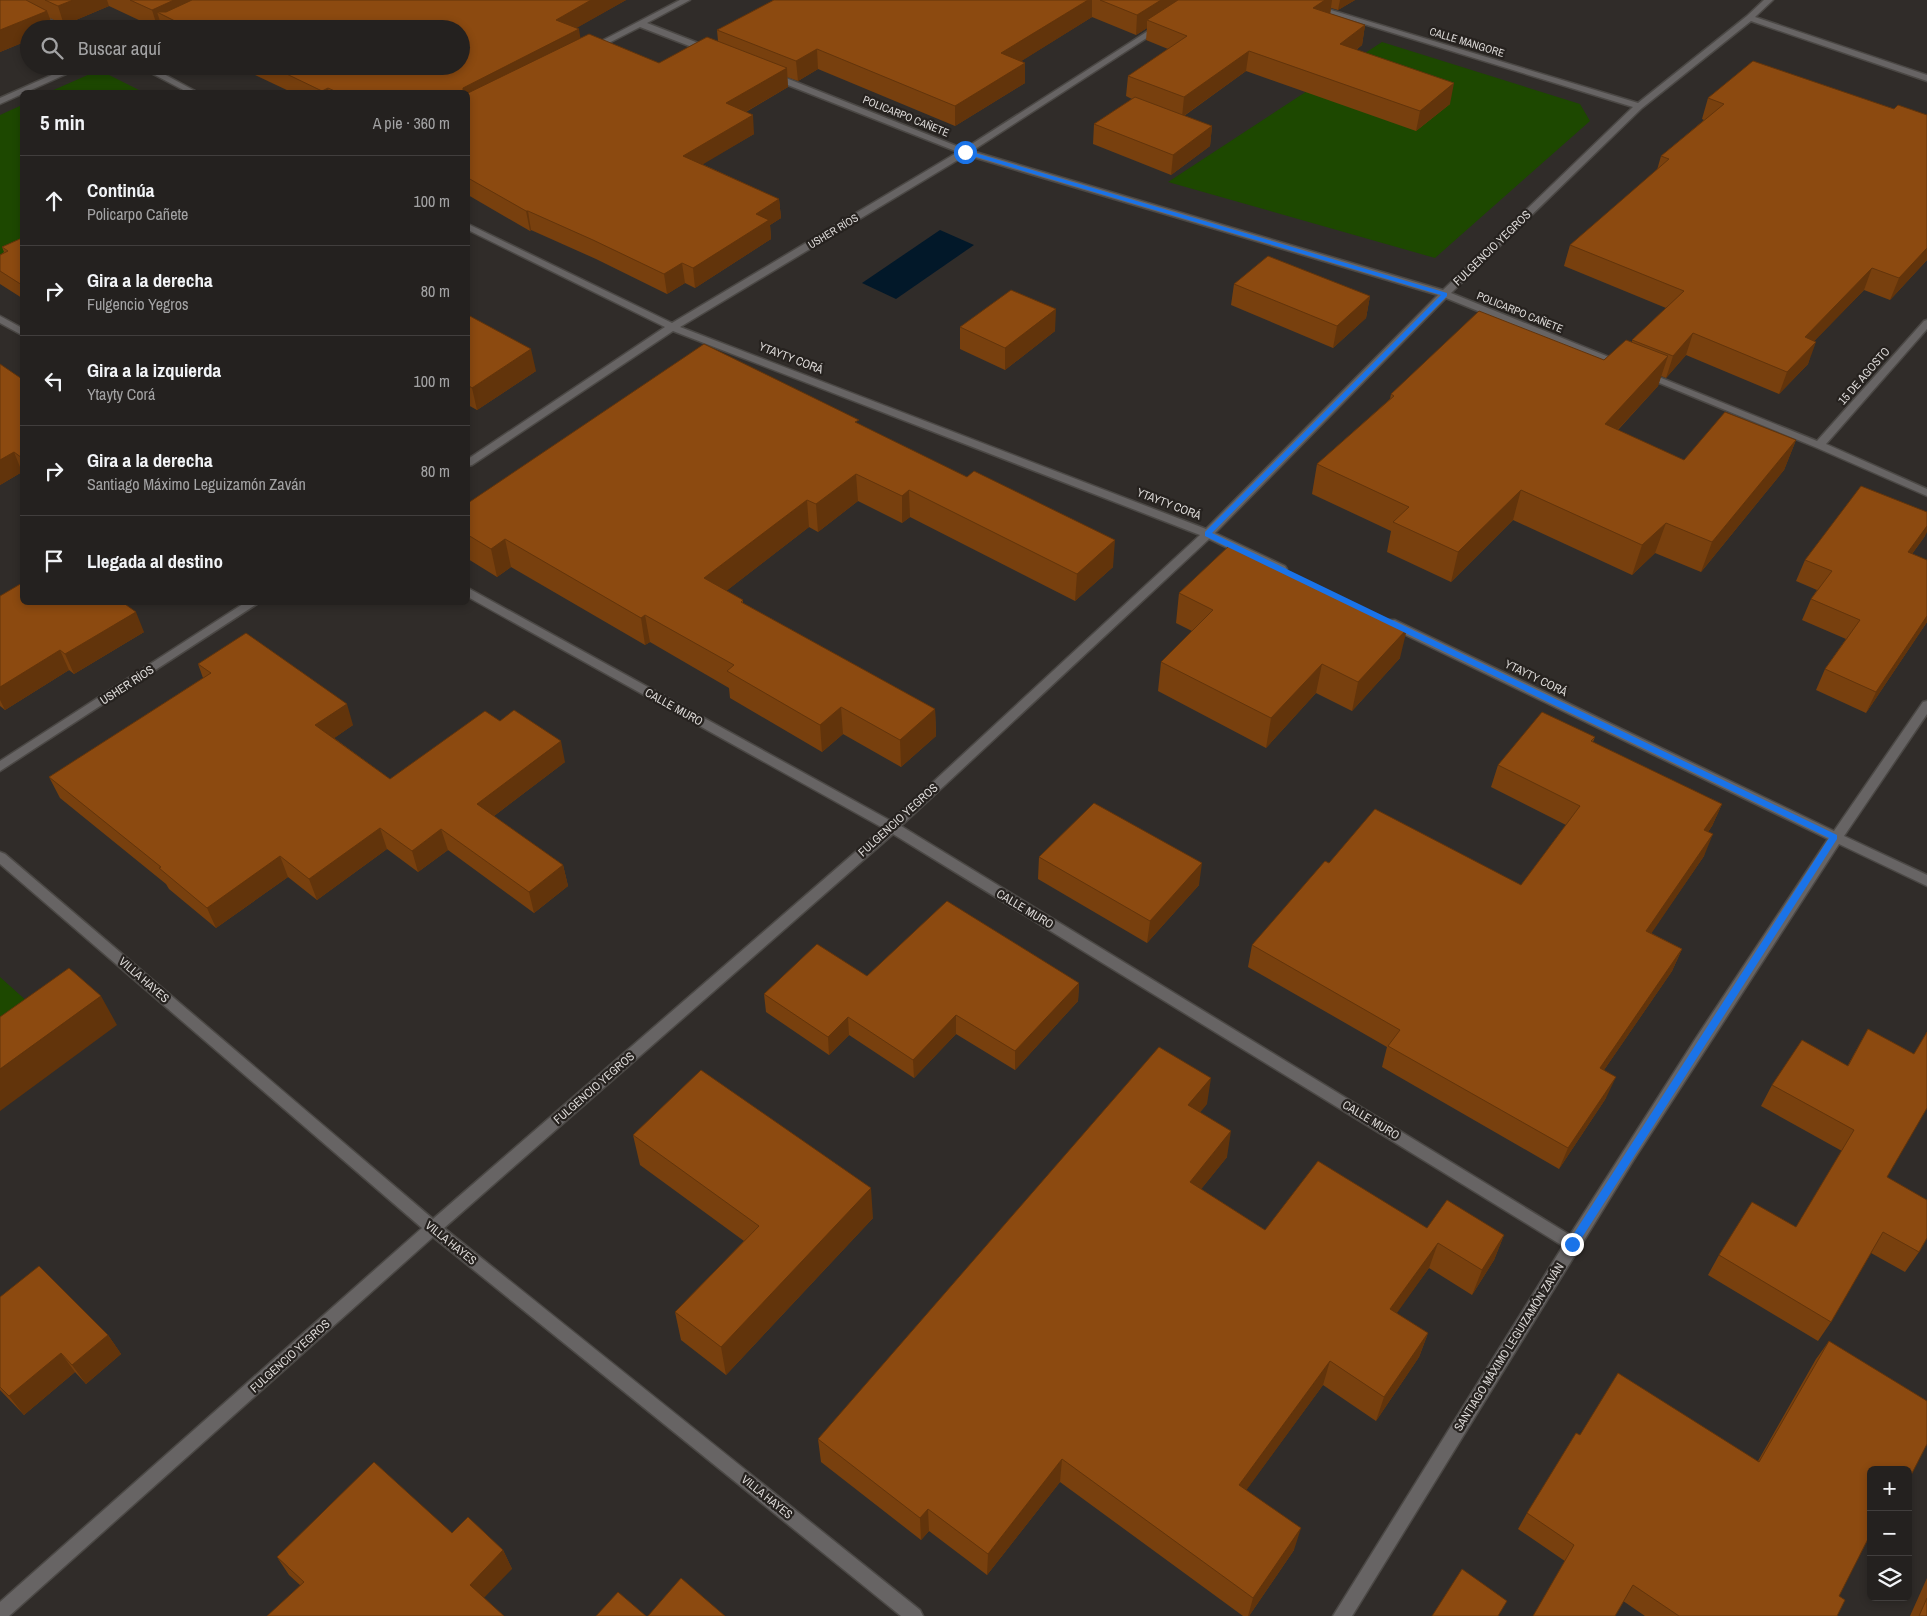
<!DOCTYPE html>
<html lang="es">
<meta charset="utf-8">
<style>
:root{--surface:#24211f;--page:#2c2928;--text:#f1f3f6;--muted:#a3a3a4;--line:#413e3d}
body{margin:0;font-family:"Archivo Narrow",sans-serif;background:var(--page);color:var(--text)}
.controls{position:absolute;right:15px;bottom:15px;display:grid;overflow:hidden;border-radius:8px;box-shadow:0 2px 8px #0003}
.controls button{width:45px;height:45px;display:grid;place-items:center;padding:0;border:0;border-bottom:1px solid var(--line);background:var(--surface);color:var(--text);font:25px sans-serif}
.stop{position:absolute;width:15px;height:15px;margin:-11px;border:4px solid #1a73e8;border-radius:50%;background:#fff}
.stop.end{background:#1a73e8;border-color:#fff;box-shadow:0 1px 5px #0008}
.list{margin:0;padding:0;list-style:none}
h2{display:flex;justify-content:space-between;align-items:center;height:65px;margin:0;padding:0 20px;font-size:21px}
h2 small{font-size:16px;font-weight:400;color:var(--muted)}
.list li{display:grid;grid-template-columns:32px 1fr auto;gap:15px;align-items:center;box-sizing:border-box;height:90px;padding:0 20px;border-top:1px solid var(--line)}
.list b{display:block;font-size:19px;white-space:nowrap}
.list p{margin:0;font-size:16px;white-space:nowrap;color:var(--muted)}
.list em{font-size:16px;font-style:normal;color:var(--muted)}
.icon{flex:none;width:28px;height:28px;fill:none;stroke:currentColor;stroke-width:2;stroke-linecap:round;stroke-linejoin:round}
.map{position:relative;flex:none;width:1927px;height:1616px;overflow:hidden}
.search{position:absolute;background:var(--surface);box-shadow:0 2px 8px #0003;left:20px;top:20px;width:450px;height:55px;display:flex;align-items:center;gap:12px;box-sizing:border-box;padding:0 18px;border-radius:28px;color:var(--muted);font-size:19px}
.panel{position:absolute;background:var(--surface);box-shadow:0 2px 8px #0003;left:20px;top:90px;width:450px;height:515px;border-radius:8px}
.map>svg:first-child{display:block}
</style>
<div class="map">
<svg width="1927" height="1616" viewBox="0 0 1927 1616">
<rect width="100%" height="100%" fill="#302c29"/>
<!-- green -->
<path fill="#1d4800" d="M1382 42 1580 104 1590 121 1435 258 1168 182Z
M99 70 143 92H49Z
M22 105V249L0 260V115Z
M0 977 49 1021 0 1056Z"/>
<!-- water -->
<path fill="#021829" d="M940 230 974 245 896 299 862 283Z"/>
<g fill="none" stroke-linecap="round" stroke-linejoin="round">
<!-- minor casing -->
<g stroke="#4b4845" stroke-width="3">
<path id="minor" d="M680 0H690L647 23 711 48V52H705L640 27 595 50 588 48Z
M1286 0H1298L1638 103 1747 16 1764 0H1773L1755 17 1927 75V81L1751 21 1642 108 1451 293 1626 364V368H1618L1446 298 1215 533 1285 566 1287 569 1285 572H1277L1209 539 901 826 1570 1235 1696 1038 1828 839 1387 626 1385 623 1387 620H1395L1834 831 1923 702 1927 701V714L1844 836 1927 875V886L1839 844 1633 1161 1352 1616H1333L1563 1246 893 834 444 1228 920 1610 923 1616H901L433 1237 9 1616H0V1602L422 1228 0 864V852L5 854 433 1219 883 828 468 597V588L891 821 1200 535 673 331 472 465 468 466V459L665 327 468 230V224L672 323 958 152 770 78V74H776L964 149 1159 24H1162V28L972 151 1443 290 1633 107ZM966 155 1438 295 1206 529 680 327Z
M34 14H40L69 29H58L34 18Z
M72 66H84L0 104V98Z
M138 66H149L197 92H187Z
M0 316 22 328V335L0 323Z
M1927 320V329L1826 444 1927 489V496L1815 447 1640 375 1641 373H1649L1817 441 1924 321Z
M246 602H260L0 771V761Z"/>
</g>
<!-- minor -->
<use href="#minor" fill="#676464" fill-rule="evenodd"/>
</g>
<!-- wall -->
<path fill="#78400e" d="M0 0H626L576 28 580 38 659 63 718 41 717 30 774 0H1355L1338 10 1331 8 1330 14 1365 25 1362 45 1356 50 1450 104 1416 131 1246 71 1184 116 1212 126 1210 146 1171 175 1093 144 1094 124 1132 99 1126 96 1128 76 1168 49 1146 40 1147 28 1136 35 1092 17 1021 61 1025 63V83L955 126 818 69 798 81 787 77 788 87 746 112 754 134 702 164 779 199 781 218 770 225 771 239 695 288 685 283 667 294 596 259 531 230 530 231 468 195V92H291L236 66H461V29H162V27L158 29 109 6 64 25 50 18 54 29H29V40L0 52Z
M1753 61 1927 260 1890 300 1864 290 1814 341 1808 364 1779 394 1686 355 1666 378 1661 376 1658 386 1618 430 1684 460 1796 440 1784 470 1701 572 1655 553 1632 575 1513 520 1451 582 1387 552 1391 531 1312 494 1317 464 1390 399 1391 394 1604 360 1632 342V340L1666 308 1564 266 1570 245 1657 170 1661 156 1704 120 1702 119 1708 98Z
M22 238V298L0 284V255L4 252 2 247Z
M1234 284 1370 296 1366 318 1333 348 1231 305Z
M468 315 536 371 477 410 468 405Z
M960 327 1055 331 1005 370 960 349Z
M22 379V472L0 485Z
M859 424 1113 567 1075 601 910 517 902 523 858 501 818 532 809 527 726 591 743 600V603L935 709 936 736 901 767 843 734 822 752 730 698 729 688 650 642 645 645 511 567 497 577 468 559V503Z
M1925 536 1912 554 1927 622 1866 713 1816 690 1825 669 1846 639 1802 620 1811 599 1817 590 1796 581 1805 560Z
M1179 593 1400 658 1352 711 1316 693 1266 748 1158 691 1161 662 1192 631 1176 623Z
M0 596 144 632 74 674 69 670 5 710 0 706Z
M198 664 353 725 334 738 390 779 565 762 494 816 563 865 568 886 534 913 448 850 418 872 387 849 317 900 288 877 216 928 169 889 166 884 60 798 49 777 203 678Z
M1595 737 1593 742 1722 804 1712 826 1708 832 1704 856 1651 933 1682 949 1672 971 1604 1070 1606 1098 1559 1169 1382 1067 1387 1047 1248 967 1252 945 1329 863 1521 885 1566 825 1491 787 1498 765Z
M1039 857 1199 885 1147 943 1038 879Z
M867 976 1079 983 1078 1001 1015 1070 956 1034 914 1078 849 1035 829 1055 766 1012 764 994Z
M1868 1029 1914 1054 1927 1032 1887 1177 1919 1252 1905 1272 1871 1253 1831 1322 1818 1341 1708 1275 1719 1255 1796 1227 1842 1151 1761 1106 1772 1085 1848 1065Z
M1207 1104 1200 1112 1227 1157 1201 1189 1265 1230 1427 1228 1504 1235 1494 1260 1472 1295 1429 1268 1396 1313 1428 1333 1419 1357 1376 1421 1323 1385 1246 1490 1294 1550 1249 1616H1243L1060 1482 987 1575 929 1531 921 1540 821 1462 818 1439Z
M633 1135 873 1218 726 1375 681 1340 675 1312 744 1241 640 1165Z
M0 1297 108 1335 121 1354 86 1384 75 1372 24 1415 0 1390Z
M1829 1341 1871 1470 1839 1596 1837 1616H1645L1518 1529 1527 1513 1580 1435 1758 1461 1816 1359Z
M503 1550 512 1569 300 1585 289 1575 277 1557Z
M1927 1578V1616H1910Z"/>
<!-- shaded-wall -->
<path fill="#62340b" d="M73 0H107L109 6 64 25 58 6Z
M174 0H217L174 21 157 12 162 27 158 29 152 10Z
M591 0H626L559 38 556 20Z
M1088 0H1092V17L1001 74V53Z
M1161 0H1191L1147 20V28L1136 35 1137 15Z
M1325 0H1332L1330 15 1313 8Z
M1340 0H1355L1338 10Z
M47 11 54 29H29V40L0 52V30Z
M1365 25 1362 45 1337 64 1340 44Z
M579 29 582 48 468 106V92H463V88Z
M817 49 818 69 798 81 796 61Z
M1249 51 1246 71 1182 117 1184 97Z
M1025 63V83L955 126V106Z
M787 68 788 87 728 122 726 103Z
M1454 83 1450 104 1416 131 1420 111Z
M328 88 329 92H323L322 91Z
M753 115 754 134 685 175 683 156Z
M1212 126 1210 146 1171 175 1173 155Z
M779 199 781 218 770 225 771 239 695 288 693 268 756 214Z
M526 211H528L531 230 530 231Z
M1927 248V260L1890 300 1899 278Z
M682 263 685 283 667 294 664 274Z
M1872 268 1864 290 1797 359 1805 337Z
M1370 296 1366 318 1333 348 1337 326Z
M1056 309 1055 331 1005 370V348Z
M1693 333 1686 355 1666 378 1673 356Z
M1816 342 1808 364 1779 394 1787 372Z
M531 349 536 371 477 410 472 388Z
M1668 356 1658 386 1596 453 1605 424Z
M1796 440 1784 470 1701 572 1712 542Z
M14 452 22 472 0 485V460Z
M856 474 858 501 818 532 816 504Z
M909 490 910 517 902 523V496Z
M1521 490 1513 520 1451 582 1458 552Z
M807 500 809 527 707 606 704 578Z
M1666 523 1655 553 1632 575 1642 545Z
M1927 526V532L1925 536 1898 573 1908 552Z
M505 539 511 567 497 577 491 549Z
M1115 540 1113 567 1075 601 1077 574Z
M136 612 144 632 74 674 65 654Z
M645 615 650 642 645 645 641 618Z
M1927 616V622L1866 713 1876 692Z
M1407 629 1400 658 1352 711 1358 682Z
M60 650 69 670 5 710 0 700V687Z
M1322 664 1316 693 1266 748 1271 718Z
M347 704 353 725 323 746 315 725Z
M841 707 843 734 822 752 820 725Z
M935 709 936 736 901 767 900 740Z
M561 741 565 762 482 825 477 804Z
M1722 804 1712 826 1694 852 1704 830Z
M380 828 387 849 317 900 309 879Z
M441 829 448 850 418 872 412 851Z
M1713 834 1704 856 1638 953 1646 931Z
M280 856 288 877 216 928 207 908Z
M1202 863 1199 885 1147 943 1150 921Z
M563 865 568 886 534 913 529 892Z
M1682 949 1672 971 1591 1089 1600 1068Z
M1079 983 1078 1001 1015 1070V1051Z
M101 996 117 1025 0 1111V1069Z
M956 1015V1034L914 1078 913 1060Z
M848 1017 849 1035 829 1055 828 1037Z
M1616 1077 1606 1098 1559 1169 1568 1148Z
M1211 1078 1207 1104 1184 1131 1188 1105Z
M1231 1131 1227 1157 1186 1208 1190 1182Z
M871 1188 873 1218 726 1375 721 1347Z
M1504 1235 1494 1260 1472 1295 1482 1270Z
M1438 1243 1429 1268 1382 1334 1390 1309Z
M1428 1333 1419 1357 1376 1421 1384 1397Z
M108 1335 121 1354 86 1384 72 1365Z
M61 1353 75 1372 24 1415 9 1396Z
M1330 1361 1323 1385 1234 1507 1239 1485Z
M1062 1459 1060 1482 987 1575 988 1554Z
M928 1509 929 1531 921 1540 920 1518Z
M1301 1528 1294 1550 1249 1616H1248L1253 1598Z
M503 1550 512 1569 479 1603 470 1585Z"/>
<!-- building -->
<path fill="#8c4a10" stroke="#62340b" d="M0 0H26L47 11 0 30Z
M45 0H73L58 6Z
M130 0H174L152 10Z
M192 0H591L556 20 579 29 463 88V92H337L328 88 322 91 270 66H461V29H191L157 12H166Z
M774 0H1088L1001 53 1025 63 955 106 817 49 796 61 717 30Z
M1100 0H1161L1137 15Z
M1178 0H1325L1313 8 1365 25 1340 44 1454 83 1420 111 1249 51 1184 97 1128 76 1187 36 1147 20Z
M589 34 659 63 707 37 787 68 726 103 753 115 683 156 779 199 756 214 769 220 693 268 682 263 664 274 593 240 528 211H526L468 178V93Z
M1753 61 1894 109 1898 105 1927 115V248L1899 278 1872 268 1805 337 1816 342 1787 372 1693 333 1673 356 1632 340 1684 291 1570 245 1669 159 1661 156 1724 104 1708 98Z
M1135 97 1212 126 1173 155 1094 124Z
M22 238V285L0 271V255L8 251 2 247Z
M1268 256 1370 296 1337 326 1234 284Z
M1011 290 1056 309 1005 348 960 327Z
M1479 311 1604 360 1626 340 1668 356 1605 424 1684 460 1725 412 1796 440 1712 542 1666 523 1642 545 1521 490 1458 552 1393 522 1409 507 1317 464 1394 396 1391 394Z
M468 315 531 349 472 388 468 385Z
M704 344 859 420 855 422 967 477 974 471 1115 540 1077 574 909 490 902 496 856 474 816 504 807 500 704 578 743 600 741 602 935 709 900 740 841 707 820 725 727 671 734 665 645 615 641 618 505 539 491 549 468 535V503Z
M0 364 22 379V458L14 452 0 460Z
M1861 486 1927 512V526L1908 552 1927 560V616L1876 692 1825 669 1860 620 1811 599 1832 571 1805 560Z
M1230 545 1407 629 1358 682 1322 664 1271 718 1161 662 1213 610 1179 593Z
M22 583V602H122L136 612 65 654 60 650 0 687V596Z
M246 633 347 704 315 725 390 779 485 711 500 721 514 710 561 741 477 804 563 865 529 892 441 829 412 851 380 828 309 879 280 856 207 908 159 868 161 867 49 777 211 673 198 664Z
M1542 712 1595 737 1591 741 1722 804 1704 830 1713 834 1646 931 1682 949 1600 1068 1616 1077 1568 1148 1388 1046 1400 1030 1252 945 1325 861 1329 863 1375 809 1521 885 1580 806 1498 765Z
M1094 803 1202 863 1150 921 1039 857Z
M947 901 1079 983 1015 1051 956 1015 913 1060 848 1017 828 1037 764 994 817 944 867 976Z
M69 968 101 996 0 1069V1017Z
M1868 1029 1914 1054 1927 1032V1108L1887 1177 1927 1200V1238L1919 1252 1883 1232 1831 1322 1719 1255 1752 1202 1796 1227 1854 1130 1772 1085 1802 1040 1848 1066Z
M1159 1047 1211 1078 1188 1105 1231 1131 1190 1182 1265 1230 1318 1161 1427 1228 1447 1200 1504 1235 1482 1270 1438 1243 1390 1309 1428 1333 1384 1397 1330 1361 1239 1485 1301 1528 1253 1598 1062 1459 988 1554 928 1509 920 1518 818 1439Z
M701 1070 871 1188 721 1347 675 1312 759 1226 633 1135Z
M39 1266 108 1335 72 1365 61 1353 9 1396 0 1387V1297Z
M1829 1341 1927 1401V1444L1908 1481V1470H1871V1533L1839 1596 1845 1600 1837 1616H1679L1633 1585 1615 1616H1533L1574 1545 1527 1513 1576 1433 1580 1435 1618 1373 1759 1462Z
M374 1462 452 1533 468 1517 503 1550 470 1585 504 1616H267L304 1582 277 1557Z
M1462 1569 1507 1601 1498 1616H1432Z
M681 1578 725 1616H648Z
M618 1592 646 1616H596Z
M1927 1598V1616H1919Z"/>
<!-- route -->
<path fill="#1a73e8" d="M965 150 1447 293V296L1212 533 1837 835V839L1576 1247H1569V1241L1829 838 1205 536V532L1441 295 963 153Z"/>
<g text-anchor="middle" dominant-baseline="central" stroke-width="4.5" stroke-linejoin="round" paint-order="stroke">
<!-- far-street labels -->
<g font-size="11" fill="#dbd8d6" stroke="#26221f">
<text transform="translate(1467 42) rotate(17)">CALLE MANGORE</text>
<text transform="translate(906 116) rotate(22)">POLICARPO CAÑETE</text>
<text transform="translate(833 231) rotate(-31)">USHER RÍOS</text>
<text transform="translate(1520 312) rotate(22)">POLICARPO CAÑETE</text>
</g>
<!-- street labels -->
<g font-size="12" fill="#dbd8d6" stroke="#26221f">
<text transform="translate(1492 248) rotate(-44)">FULGENCIO YEGROS</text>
<text transform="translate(791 358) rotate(21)">YTAYTY CORÁ</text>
<text transform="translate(1864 376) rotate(-49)">15 DE AGOSTO</text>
<text transform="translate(1169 504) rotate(21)">YTAYTY CORÁ</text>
<text transform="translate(1536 678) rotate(26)">YTAYTY CORÁ</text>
<text transform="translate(127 685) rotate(-33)">USHER RÍOS</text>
<text transform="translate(674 707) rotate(29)">CALLE MURO</text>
<text transform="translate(898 820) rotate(-42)">FULGENCIO YEGROS</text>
<text transform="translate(1025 909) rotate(31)">CALLE MURO</text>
<text transform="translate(144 980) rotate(41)">VILLA HAYES</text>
<text transform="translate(594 1088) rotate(-41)">FULGENCIO YEGROS</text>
<text transform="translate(1371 1120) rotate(31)">CALLE MURO</text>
<text transform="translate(451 1243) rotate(39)">VILLA HAYES</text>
<text transform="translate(1509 1347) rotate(-58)">SANTIAGO MÁXIMO LEGUIZAMÓN ZAVÁN</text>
<text transform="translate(290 1356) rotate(-42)">FULGENCIO YEGROS</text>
<text transform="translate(767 1497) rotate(39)">VILLA HAYES</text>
</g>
</g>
</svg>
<div class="controls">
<button>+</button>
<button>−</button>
<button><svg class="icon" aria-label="layers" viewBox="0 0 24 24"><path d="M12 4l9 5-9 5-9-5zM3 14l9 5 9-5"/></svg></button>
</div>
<div class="stop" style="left:965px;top:152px"></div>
<div class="stop end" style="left:1572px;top:1244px"></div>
<div class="search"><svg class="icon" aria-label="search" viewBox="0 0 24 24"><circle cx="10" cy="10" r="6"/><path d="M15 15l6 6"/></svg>Buscar aquí</div>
<section class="panel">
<h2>5 min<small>A pie · 360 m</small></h2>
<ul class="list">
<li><svg class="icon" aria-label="ahead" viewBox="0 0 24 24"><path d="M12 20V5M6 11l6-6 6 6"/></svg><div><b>Continúa</b><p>Policarpo Cañete</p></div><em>100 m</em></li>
<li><svg class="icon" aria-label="right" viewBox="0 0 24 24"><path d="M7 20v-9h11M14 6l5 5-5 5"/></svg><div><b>Gira a la derecha</b><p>Fulgencio Yegros</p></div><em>80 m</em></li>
<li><svg class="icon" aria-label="left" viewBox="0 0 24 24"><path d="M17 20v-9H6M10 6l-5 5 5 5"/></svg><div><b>Gira a la izquierda</b><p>Ytayty Corá</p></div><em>100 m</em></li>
<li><svg class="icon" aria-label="right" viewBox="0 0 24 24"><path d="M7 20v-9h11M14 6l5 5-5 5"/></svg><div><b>Gira a la derecha</b><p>Santiago Máximo Leguizamón Zaván</p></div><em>80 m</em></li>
<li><svg class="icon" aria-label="arrive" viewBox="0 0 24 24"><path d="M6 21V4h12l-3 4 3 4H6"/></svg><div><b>Llegada al destino</b></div></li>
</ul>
</section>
</div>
